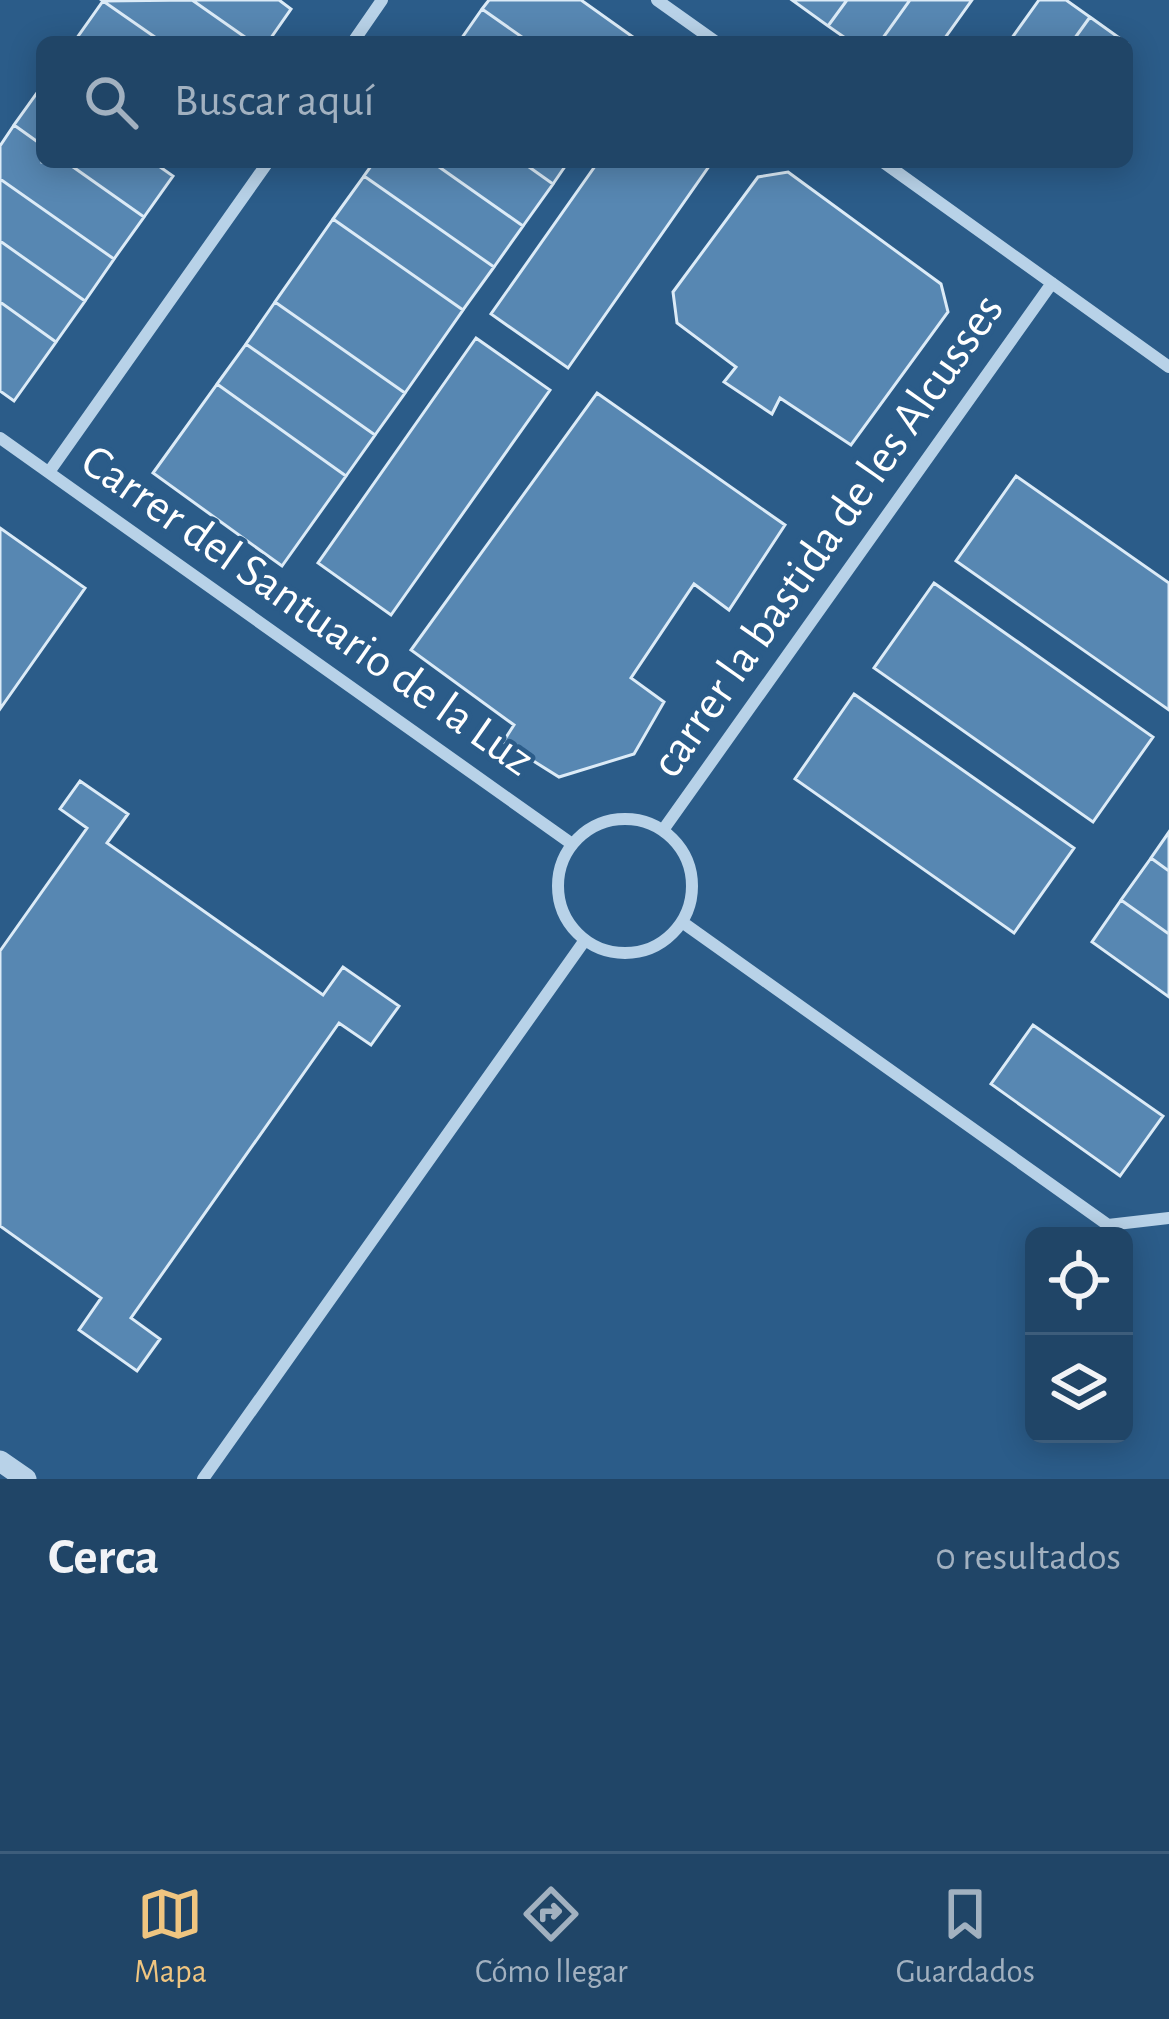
<!DOCTYPE html>
<html lang="es">
<meta charset="utf-8">
<style>
:root{--surface:#204567;--page:#284c6d;--text:#f1f3f6;--muted:#a2b1c0;--line:#3d5d7b;--accent:#efc580}
body{margin:0;font-family:"Alegreya Sans",sans-serif;background:var(--page);color:var(--text)}
.controls{position:absolute;right:36px;bottom:36px;display:grid;overflow:hidden;border-radius:18px;box-shadow:0 6px 30px #0003}
.controls button{width:108px;height:108px;display:grid;place-items:center;padding:0;border:0;border-bottom:3px solid var(--line);background:var(--surface);color:var(--text);font:60px sans-serif}
.list{margin:0;padding:0;list-style:none}
h2{display:flex;justify-content:space-between;align-items:center;height:156px;margin:0;padding:0 48px;font-size:51px}
h2 small{font-size:39px;font-weight:400;color:var(--muted)}
.icon{flex:none;width:66px;height:66px;fill:none;stroke:currentColor;stroke-width:2;stroke-linecap:round;stroke-linejoin:round}
.map{position:relative;flex:none;width:1169px;height:1479px;overflow:hidden}
.search{position:absolute;background:var(--surface);box-shadow:0 6px 30px #0003;left:36px;right:36px;top:36px;height:132px;display:flex;align-items:center;gap:30px;box-sizing:border-box;padding:0 42px;border-radius:18px;color:var(--muted);font-size:45px}
.sheet{height:372px;background:var(--surface)}
nav{display:flex;justify-content:space-around;align-items:center;box-sizing:border-box;height:168px;border-top:3px solid var(--line);background:var(--surface);font-size:33px;color:var(--muted)}
nav a{display:grid;justify-items:center;gap:6px}
nav .on{color:var(--accent)}
.map>svg:first-child{display:block}
</style>
<div class="map">
<svg width="1169" height="1479" viewBox="0 0 1169 1479">
<rect width="100%" height="100%" fill="#2b5c89"/>
<!-- building -->
<path fill="#5787b2" stroke="#dcebf7" stroke-width="3" d="M192 0H279L291 9 268 42H252Z
M192 0 252 42H162L103 1Z
M489 0H581L640 42H529L482 9Z
M792 0H847L828 26Z
M847 0H910L880 42H851L828 26Z
M910 0H972L942 42H880Z
M1039 0H1066L1090 17 1072 42H1009Z
M103 1 162 42H74Z
M482 9 529 42H459Z
M1090 17 1125 42H1072Z
M42 86V145L14 125Z
M14 125 42 145V162H66L144 217 114 259 0 179V146Z
M66 162H153L173 176 144 217Z
M374 162H432L523 226 494 267 364 176Z
M432 162H522L553 184 523 226Z
M522 162H568L553 184Z
M598 162H712L568 368 491 314Z
M788 172 941 284 948 312 851 445 780 398 772 414 724 382 736 367 677 323 673 292 758 177Z
M364 176 494 267 463 310 333 219Z
M0 179 114 259 85 301 0 241Z
M333 219 463 310 405 393 275 302Z
M0 241 85 301 56 342 0 302Z
M0 302 56 342 14 401 0 391Z
M275 302 405 393 375 435 246 344Z
M476 338 550 390 391 615 318 563Z
M246 344 375 435 346 476 217 384Z
M217 384 346 476 282 566 153 473Z
M597 393 785 525 729 610 694 584 631 678 664 702 634 754 559 777 503 742 514 725 411 650Z
M1016 476 1169 583V710L956 561Z
M0 528 85 588 0 709Z
M934 583 1153 737 1093 822 874 668Z
M854 694 1074 848 1014 933 795 779Z
M80 781 128 814 107 843 323 995 343 967 399 1006 371 1045 339 1023 131 1318 160 1339 137 1371 79 1330 101 1298 0 1226V951L87 828 60 809Z
M1169 832V871L1151 858Z
M1151 858 1169 871V934L1121 900Z
M1121 900 1169 934V997L1092 942Z
M1033 1025 1163 1116 1120 1176 991 1084Z"/>
<g fill="none" stroke-linecap="round" stroke-linejoin="round">
<!-- minor -->
<path stroke="#b8d2e8" stroke-width="12" d="M657 0 716 42
M353 42 382 0
M883 162 1169 367
M0 438 572 844
M49 472 268 162
M558 886a67 67 0 1 1 134 0a67 67 0 1 1-134 0Z
M663 830 1052 283
M682 922 1108 1225 1169 1218
M203 1479 585 940"/>
<!-- tertiary -->
<path stroke="#b8d2e8" stroke-width="21" d="M0 1461 26 1479"/>
</g>
<g text-anchor="middle" dominant-baseline="central" stroke-width="9" stroke-linejoin="round" paint-order="stroke">
<!-- street labels -->
<g font-size="48" fill="#fff" stroke="#2b5c89">
<text transform="translate(828 536) rotate(-55)">carrer la bastida de les Alcusses</text>
<text transform="translate(307 611) rotate(35)">Carrer del Santuario de la Luz</text>
</g>
</g>
</svg>
<div class="controls">
<button><svg class="icon" aria-label="locate" viewBox="0 0 24 24"><circle cx="12" cy="12" r="6"/><path d="M12 2v4M12 18v4M2 12h4M18 12h4"/></svg></button>
<button><svg class="icon" aria-label="layers" viewBox="0 0 24 24"><path d="M12 4l9 5-9 5-9-5zM3 14l9 5 9-5"/></svg></button>
</div>
<div class="search"><svg class="icon" aria-label="search" viewBox="0 0 24 24"><circle cx="10" cy="10" r="6"/><path d="M15 15l6 6"/></svg>Buscar aquí</div>
</div>
<section class="sheet">
<h2>Cerca<small>0 resultados</small></h2>
<ul class="list">
</ul>
</section>
<nav>
<a class="on"><svg class="icon" aria-label="map" viewBox="0 0 24 24"><path d="M3 6l6-2 6 2 6-2v14l-6 2-6-2-6 2zM9 4v14M15 6v14"/></svg>Mapa</a>
<a><svg class="icon" aria-label="directions" viewBox="0 0 24 24"><path d="M12 3l9 9-9 9-9-9zM9 14v-3h6M13 9l2 2-2 2"/></svg>Cómo llegar</a>
<a><svg class="icon" aria-label="saved" viewBox="0 0 24 24"><path d="M7 4h10v16l-5-4-5 4z"/></svg>Guardados</a>
</nav>
